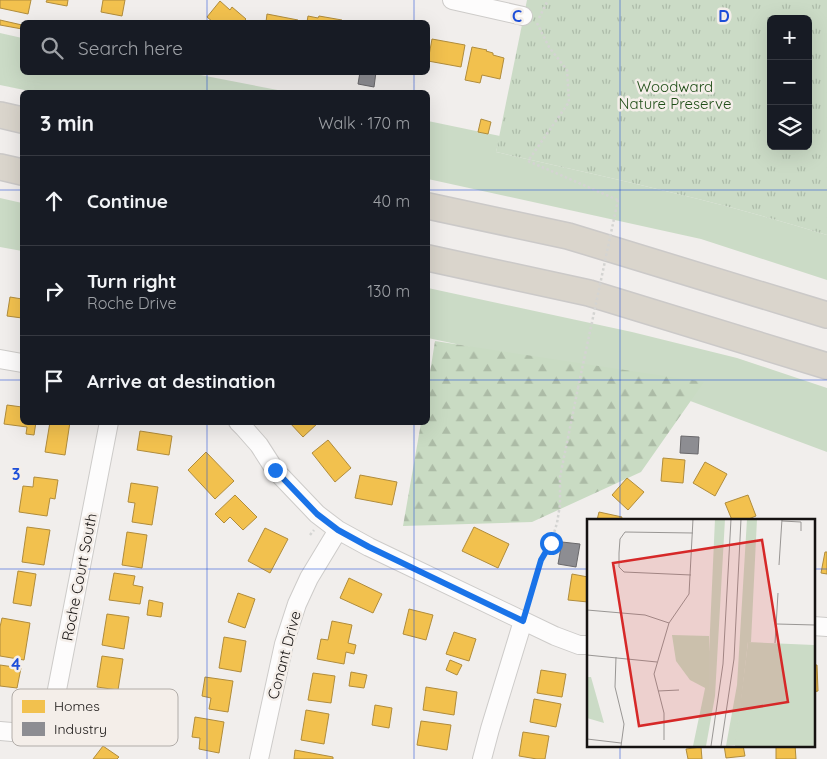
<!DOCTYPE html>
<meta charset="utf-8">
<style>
:root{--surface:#171b24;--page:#20242c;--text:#f1f3f6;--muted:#9ea1a6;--line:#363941}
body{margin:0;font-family:Quicksand,sans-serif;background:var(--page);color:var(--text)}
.controls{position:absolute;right:15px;top:15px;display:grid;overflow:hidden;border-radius:8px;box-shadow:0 5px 20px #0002}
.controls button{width:45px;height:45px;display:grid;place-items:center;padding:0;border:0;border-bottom:1px solid var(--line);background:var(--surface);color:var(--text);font:25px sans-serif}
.stop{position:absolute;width:15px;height:15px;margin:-11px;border:4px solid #1a73e8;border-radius:50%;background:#fff}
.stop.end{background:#1a73e8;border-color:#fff;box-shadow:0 1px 5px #0008}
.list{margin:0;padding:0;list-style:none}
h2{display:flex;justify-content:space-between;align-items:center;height:65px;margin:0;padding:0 20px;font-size:21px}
h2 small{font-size:16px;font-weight:400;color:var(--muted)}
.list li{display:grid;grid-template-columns:32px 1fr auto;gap:15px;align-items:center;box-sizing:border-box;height:90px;padding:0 20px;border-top:1px solid var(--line)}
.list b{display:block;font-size:19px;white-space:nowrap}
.list p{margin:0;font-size:16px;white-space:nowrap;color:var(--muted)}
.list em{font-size:16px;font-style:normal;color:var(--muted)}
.icon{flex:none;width:28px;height:28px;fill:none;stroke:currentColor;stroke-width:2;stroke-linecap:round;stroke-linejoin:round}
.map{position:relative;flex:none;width:827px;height:759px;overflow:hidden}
.search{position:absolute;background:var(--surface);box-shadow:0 5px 20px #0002;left:20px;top:20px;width:410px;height:55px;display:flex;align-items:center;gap:12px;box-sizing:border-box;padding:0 18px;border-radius:8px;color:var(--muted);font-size:19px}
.panel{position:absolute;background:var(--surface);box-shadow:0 5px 20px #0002;left:20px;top:90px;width:410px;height:335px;border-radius:8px}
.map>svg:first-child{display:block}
</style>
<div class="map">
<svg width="827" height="759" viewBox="0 0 827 759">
<defs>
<pattern id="forest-firs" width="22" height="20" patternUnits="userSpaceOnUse" patternTransform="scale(1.25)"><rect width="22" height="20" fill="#c9dbc3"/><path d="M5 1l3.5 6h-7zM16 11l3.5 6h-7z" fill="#acbba6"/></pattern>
<pattern id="park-tufts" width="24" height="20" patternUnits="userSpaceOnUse" patternTransform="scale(1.25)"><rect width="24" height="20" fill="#cbdbc6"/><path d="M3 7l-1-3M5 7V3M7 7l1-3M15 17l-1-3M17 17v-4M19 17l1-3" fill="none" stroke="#adbba9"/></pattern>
</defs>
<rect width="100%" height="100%" fill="#f1eeec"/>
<!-- grass -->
<path fill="#cbdbc6" d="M0 33 22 38V72L190 73 288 92H34L0 85Z
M428 121 500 136 496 152C607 177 718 201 827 235V280L701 239 428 179Z
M0 198 22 203V251L0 247Z
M428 288 632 332 737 358 827 388V452L626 377 484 350 428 338Z"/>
<!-- forest -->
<path fill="url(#forest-firs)" d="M435 341 704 382 641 472 532 522 403 526 421 423 428 422V385Z"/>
<!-- park -->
<path fill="url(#park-tufts)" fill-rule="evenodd" d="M527 0H827V235C718 201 607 177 496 152ZM771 19H808V146H771Z"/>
<!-- homes -->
<path fill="#f2c14e" stroke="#b08c3c" d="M0 0H31L28 14 0 8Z
M47 0H68L67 6 46 2Z
M103 0H125L122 16 101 12Z
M220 1 230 10 232 7 246 19 243 22H213L207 17Z
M267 14 298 20 297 22H266Z
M308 16 318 18 319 16 342 20 341 22H307Z
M0 20 22 25V29L0 25Z
M432 39 465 45 461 67 428 61Z
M472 47 487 50 486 51 493 53V55L504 58 500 79 482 75 480 83 465 80Z
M481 119 491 122 488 134 478 132Z
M10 297 22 299V318L7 316Z
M7 405 22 407V422H36L34 435 26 434 27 427 4 424Z
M50 422H70L65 455 45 452Z
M289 422H319L303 437Z
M140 431 172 436 169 455 137 450Z
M328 440 351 468 335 482 312 453Z
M206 452 234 481 215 499 188 470Z
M663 458 685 460 683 483 661 481Z
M705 462 727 474 715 496 693 483Z
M360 475 397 482 392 505 355 498Z
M34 477 58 480 55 499 50 498 47 516 19 512 23 486 33 487Z
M627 478 644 492 628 510 612 495Z
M131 483 158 487 152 525 132 522 135 503 128 502Z
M235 495 257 517 243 530 230 517 224 523 215 514Z
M748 495 756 516 746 520H732L725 503Z
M599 512 622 517 621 520H597Z
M27 527 50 530 44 565 22 562Z
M474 527 509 544 498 568 462 551Z
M265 528 288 539 270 573 248 561Z
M127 532 147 535 142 568 122 565Z
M825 552H827V574L821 573Z
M18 571 36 574 31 606 13 603Z
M114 573 135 576 133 585 143 587 140 604 109 600Z
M572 574 588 577V602L568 600Z
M349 578 382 594 373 613 340 598Z
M238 593 255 599 245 628 228 622Z
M149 600 163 603 161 617 147 615Z
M409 609 433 615 426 640 403 634Z
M107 614 129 617 124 649 102 645Z
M2 618 30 623 24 660 0 656V627Z
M332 621 352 625 348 643 356 645 354 654 346 652 344 664 317 659 321 639 328 640Z
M454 632 476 639 469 661 446 654Z
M224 637 246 641 241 672 219 668Z
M102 656 123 659 118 690 97 687Z
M450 660 462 665 457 675 446 670Z
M0 665 21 668 17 688 0 686Z
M813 665H817L818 691 813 692Z
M541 670 566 674 562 697 537 693Z
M351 672 367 675 364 688 349 686Z
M313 673 335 676 331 703 308 700Z
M205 677 233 681 228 712 209 709 211 698 202 696Z
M426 687 457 692 454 715 423 710Z
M534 699 561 704 556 727 530 722Z
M375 705 392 708 389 728 372 725Z
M306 710 329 714 324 744 301 740Z
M195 717 224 722 219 753 199 749 200 738 192 737Z
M421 721 451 725 447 750 417 745Z
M523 732 549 736 545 759H537L519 756Z
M724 745H743L745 756 726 758Z
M795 745 796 759H776V746Z
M103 746 119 757 117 759H93Z
M701 747 702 759H688L686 749Z
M295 750 333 757V759H294Z"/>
<!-- industry -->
<path fill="#8d8d92" stroke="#69686b" d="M360 72H376L374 87 358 84Z
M681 436 699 437 698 454 680 453Z
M562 542 580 544 576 567 558 564Z"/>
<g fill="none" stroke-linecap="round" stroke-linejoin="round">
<!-- minor casing -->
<g stroke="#cdcbc9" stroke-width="20">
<path id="minor" d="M452 0 523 16
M0 359 22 363
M238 422 244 428 259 445 275 470 317 514 338 530 369 547 555 636 579 645H588
M813 626 827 627
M0 731 23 733 39 726 50 715 55 700 109 422
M259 759 284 644 297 604 309 578 338 530
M482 759 490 729 523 621"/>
</g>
<!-- highway casing -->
<g stroke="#cbc9c8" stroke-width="28">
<path id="highway" d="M0 115 22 120
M0 167 22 172
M428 206 568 236 827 315
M428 258 589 293 827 366"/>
</g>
<!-- path -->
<path stroke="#d4d4d2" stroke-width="2.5" stroke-dasharray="2.5 2.5" stroke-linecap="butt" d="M539 18 548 0
M537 23 549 47 567 70 569 102 528 161 618 200
M310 535 314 530
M528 607 541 560 551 543 557 523 560 505V477L578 388"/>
<!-- minor -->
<use href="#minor" stroke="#fdfcfc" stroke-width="18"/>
<!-- highway -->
<use href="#highway" stroke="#dad5cc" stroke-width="25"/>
<!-- path-bridge -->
<path stroke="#d4d4d2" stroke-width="2.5" stroke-dasharray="2.5 2.5" stroke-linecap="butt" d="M578 388 618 200"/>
</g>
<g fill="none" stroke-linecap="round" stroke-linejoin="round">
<!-- route -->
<path stroke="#1a73e8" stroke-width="6" d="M275 470 317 514 338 530 369 547 523 621 541 560 551 543"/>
</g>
<!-- grid -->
<path fill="none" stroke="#1d4ed8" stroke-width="1" stroke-opacity="0.55" d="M207 0V22M414 0V22M620 0V520M207 72V92M414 72V92M0 190H22M428 190H827M0 380H22M428 380H827M207 422V759M414 422V759M0 569H588M813 569H827M620 745V759"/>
<g text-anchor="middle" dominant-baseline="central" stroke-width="5" stroke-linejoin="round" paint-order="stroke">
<!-- park labels -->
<g font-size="15" fill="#204e18" stroke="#f4eee9">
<text x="675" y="86">Woodward<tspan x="675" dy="17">Nature Preserve</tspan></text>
</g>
<!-- street labels -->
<g font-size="15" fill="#151211" stroke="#f4eee9">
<text transform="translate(79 577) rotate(-79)">Roche Court South</text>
<text transform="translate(284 655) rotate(-75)">Conant Drive</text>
</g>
</g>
<!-- overview -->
<g transform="translate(587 519)">
<rect width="228" height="228" fill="#f1eeec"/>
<path d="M128 0H138L128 177 119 227H106L121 155ZM160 0H170L164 123H161L149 226 139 227 150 166Z" fill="#cbdbc6"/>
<path d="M85 116 122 117V171L103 161 89 142Z" fill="#c9dbc3"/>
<path d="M161 123 227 126V227H148ZM0 158H4L17 204 0 199Z" fill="#cbdbc6"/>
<path fill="none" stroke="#999694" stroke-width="1" d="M195 2 214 3V12M192 46 195 0M104 56 37 53 32 48V34L33 20 38 13 106 14M0 91 58 96 82 104M190 105 228 106M188 124 191 74M0 136 70 143M29 138 28 168 37 205 34 227M71 172 92 171M0 220 34 224M77 221V194L67 155 82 104 102 75 106 0M124 227 136 145 144 0M134 227 147 140 154 0"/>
<path fill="#d62828" fill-opacity="0.15" stroke="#d62828" stroke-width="2.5" d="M175 21 201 183 52 207 26 44Z"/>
<rect width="228" height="228" fill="none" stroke="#151211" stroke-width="2.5"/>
</g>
<!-- legend -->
<rect x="12" y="689" width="166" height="57" rx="8" fill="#f4eee9" stroke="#b1aca8" stroke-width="1"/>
<rect x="22" y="700" width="23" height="13" fill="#f2c14e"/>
<rect x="22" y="722" width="23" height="14" fill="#8d8d92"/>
<g font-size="14" fill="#151211">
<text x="54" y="711">Homes</text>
<text x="54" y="734">Industry</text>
</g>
<g font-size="16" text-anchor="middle" font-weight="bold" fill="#1d4ed8" stroke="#f4eee9" stroke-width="5" stroke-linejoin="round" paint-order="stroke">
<text x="517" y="22">C</text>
<text x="724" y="22">D</text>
<text x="16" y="480">3</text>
<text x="16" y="670">4</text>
</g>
</svg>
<div class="controls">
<button>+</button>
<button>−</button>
<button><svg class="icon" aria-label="layers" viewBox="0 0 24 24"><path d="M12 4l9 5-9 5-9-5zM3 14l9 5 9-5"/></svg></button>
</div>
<div class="stop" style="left:551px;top:543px"></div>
<div class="stop end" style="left:275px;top:470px"></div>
<div class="search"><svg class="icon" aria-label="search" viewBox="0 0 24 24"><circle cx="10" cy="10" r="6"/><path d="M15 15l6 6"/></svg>Search here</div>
<section class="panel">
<h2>3 min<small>Walk · 170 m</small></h2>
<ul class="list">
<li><svg class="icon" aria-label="ahead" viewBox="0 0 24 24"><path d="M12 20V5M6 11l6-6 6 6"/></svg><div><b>Continue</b></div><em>40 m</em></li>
<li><svg class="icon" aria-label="right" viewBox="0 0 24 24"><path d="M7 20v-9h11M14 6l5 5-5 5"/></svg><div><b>Turn right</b><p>Roche Drive</p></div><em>130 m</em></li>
<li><svg class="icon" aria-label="arrive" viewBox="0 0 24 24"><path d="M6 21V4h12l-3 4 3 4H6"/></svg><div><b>Arrive at destination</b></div></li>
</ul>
</section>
</div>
